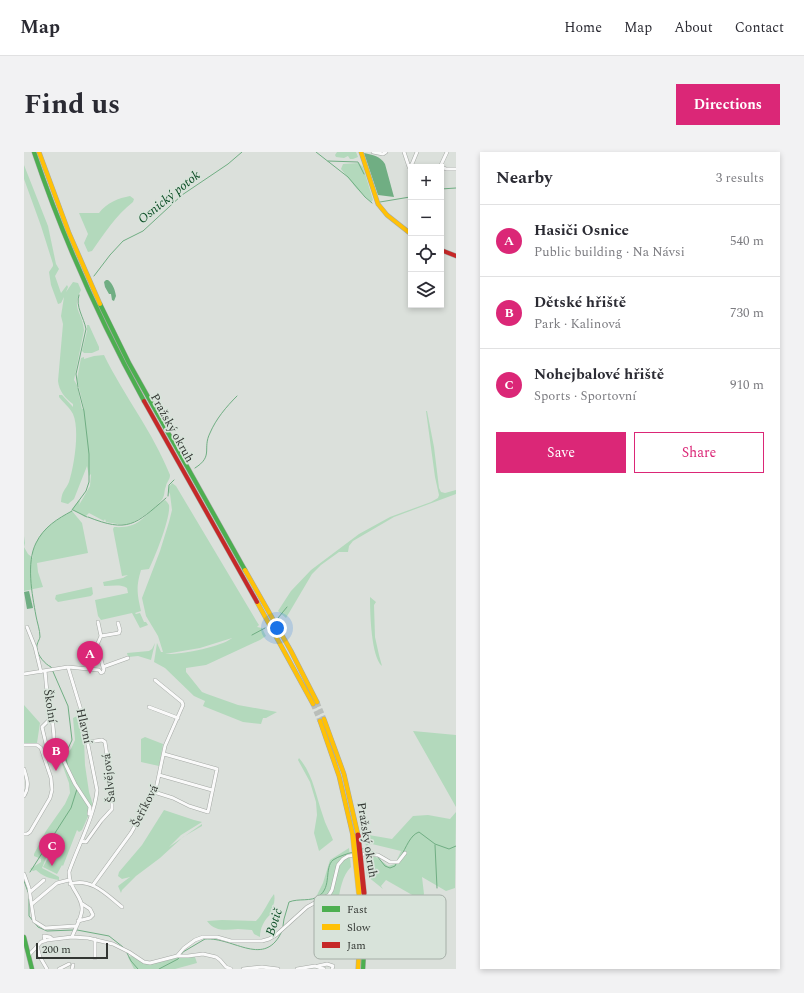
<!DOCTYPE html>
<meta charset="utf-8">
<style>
:root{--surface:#fff;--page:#f2f2f3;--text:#2b2b33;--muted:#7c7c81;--line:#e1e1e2;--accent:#db2777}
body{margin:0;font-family:Spectral,serif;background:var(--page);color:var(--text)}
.controls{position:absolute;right:12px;top:12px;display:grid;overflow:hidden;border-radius:0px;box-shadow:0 2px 6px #0003}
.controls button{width:36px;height:36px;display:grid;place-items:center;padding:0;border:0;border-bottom:1px solid var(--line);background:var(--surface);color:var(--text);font:20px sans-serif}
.scale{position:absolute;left:12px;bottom:10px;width:72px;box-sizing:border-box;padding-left:4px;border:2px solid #323632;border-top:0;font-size:11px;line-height:14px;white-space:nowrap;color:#323632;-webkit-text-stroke:3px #d8e3da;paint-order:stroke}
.you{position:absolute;left:253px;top:476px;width:14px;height:14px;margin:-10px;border:3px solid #fff;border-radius:50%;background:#1a73e8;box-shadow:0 0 0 6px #1a73e833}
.badge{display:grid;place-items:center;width:26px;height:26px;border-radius:50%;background:var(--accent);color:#fff;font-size:13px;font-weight:700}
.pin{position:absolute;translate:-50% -33px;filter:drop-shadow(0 1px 2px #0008)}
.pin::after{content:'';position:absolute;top:21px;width:14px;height:12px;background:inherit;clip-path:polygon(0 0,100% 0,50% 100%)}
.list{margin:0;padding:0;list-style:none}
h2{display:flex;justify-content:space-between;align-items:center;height:52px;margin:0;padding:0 16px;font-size:17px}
h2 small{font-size:13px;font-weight:400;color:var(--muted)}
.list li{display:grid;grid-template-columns:26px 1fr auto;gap:12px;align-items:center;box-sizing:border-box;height:72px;padding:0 16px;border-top:1px solid var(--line)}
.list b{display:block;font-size:15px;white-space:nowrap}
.list p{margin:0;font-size:13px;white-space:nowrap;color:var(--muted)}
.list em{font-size:13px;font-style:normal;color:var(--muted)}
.actions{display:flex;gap:8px;padding:12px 16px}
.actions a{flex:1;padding:9px 0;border:1px solid var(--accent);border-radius:0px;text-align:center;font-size:14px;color:var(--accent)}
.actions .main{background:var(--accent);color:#fff}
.icon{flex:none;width:22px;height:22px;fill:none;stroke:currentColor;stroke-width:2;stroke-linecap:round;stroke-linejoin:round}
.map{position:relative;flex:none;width:432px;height:817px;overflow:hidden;border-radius:0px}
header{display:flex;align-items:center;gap:24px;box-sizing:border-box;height:56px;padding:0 20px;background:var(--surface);border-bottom:1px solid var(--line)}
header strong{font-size:19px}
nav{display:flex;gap:22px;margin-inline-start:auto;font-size:14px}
.intro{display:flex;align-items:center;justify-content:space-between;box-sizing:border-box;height:96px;padding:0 24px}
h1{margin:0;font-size:28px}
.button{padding:10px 18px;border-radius:0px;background:var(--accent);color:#fff;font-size:14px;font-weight:700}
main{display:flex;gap:24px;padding:0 24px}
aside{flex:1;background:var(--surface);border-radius:0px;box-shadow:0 2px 6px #0003}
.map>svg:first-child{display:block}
</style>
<header>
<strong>Map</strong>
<nav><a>Home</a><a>Map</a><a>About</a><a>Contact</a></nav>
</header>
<div class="intro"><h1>Find us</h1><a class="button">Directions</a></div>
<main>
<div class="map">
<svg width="432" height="817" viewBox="0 0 432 817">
<rect width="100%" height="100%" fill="#dbe0db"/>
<!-- green -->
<path fill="#b3d9bc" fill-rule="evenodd" d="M313 0H332L334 5 329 7H326L324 4 320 6 312 5 311 3Z
M335 11 339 15 349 48 347 50 333 37 317 17 319 12Z
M0 13 24 74 32 112 35 117 31 124 37 141 43 133 44 135 42 140 49 130 54 131 57 138C47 157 58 159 60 178L50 228 53 233 58 257H60L53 227 57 206 60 205V207L70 204 80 203C100 244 129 280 146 323 146 328 143 329 142 334 140 338 141 342 139 346 135 354 113 370 104 372 97 374 89 371 82 370L81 367 80 369 65 361 61 365 48 357 55 348 56 349 55 353 66 334 67 322 65 324 63 314 50 347 44 352 37 350C38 338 41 339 45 330 50 314 56 278 49 262 46 256 39 250 35 245V243H38L49 255V252C41 246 35 239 34 229L39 172 37 164 40 145 37 151 34 152 27 133 25 120 29 114V112L17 74 0 27Z
M106 44 110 47 109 50C92 63 80 82 68 99L64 100 60 91 64 82 55 61H75C82 51 95 46 106 44Z
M63 173H65L75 195V198L68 201H60L58 199 63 179Z
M402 259H403L410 295 415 336 417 340 421 341 432 338V342L370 365 329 389 325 394 324 400H315L297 413 288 422 262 466 254 459 267 439 287 418 335 382 366 365 407 350 414 346 415 343 411 325Z
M148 331 152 334 233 470 235 473 233 475 238 476 242 484 236 488 182 513 162 516V520L178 540 183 542 214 553 253 560 242 566H239L237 572 219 570 179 554 181 549 170 544 141 516 130 510 133 491 137 500H139L134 484 122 464 118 446 136 399 145 370 148 358 146 342 144 339 145 335ZM208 486C197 495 156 503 141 502L176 496Z
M141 348C143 350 144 351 145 353 147 365 131 405 125 417L117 418C112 435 113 441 117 459L111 461 112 462 116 461 120 470H122L124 473 116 476 108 461 77 468 74 464 71 448 104 441 103 436C97 432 88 434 80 434L79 430 99 426 104 423 98 424 89 377 90 375C119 377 120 360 141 348Z
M48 359 58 371 64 401 13 411 14 420 19 435 0 439V384L1 391 0 395 4 402 9 406C8 402 9 398 11 394 17 376 33 368 48 359Z
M68 435 69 442 67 444 34 450 31 447 32 443Z
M346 445 352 450 350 453 351 485 355 503 358 514C347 505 346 460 346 445Z
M131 491 127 508 114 504 104 505 103 501 125 499 128 497Z
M0 553 16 571 13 591H0Z
M55 563 60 588 61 613 65 640 69 653 58 678 55 680 53 678 39 714 38 713 33 722 19 715 24 706H22L18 716 35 725V728C27 727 18 724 12 718L9 719 6 717 17 710V707L10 704V702L22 679 41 652 46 641 45 631 38 612 40 604 47 597 51 588 49 566Z
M389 579 432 583V655Z
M121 585 139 592 135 614 117 610V587Z
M275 606C289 622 292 644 299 664 301 672 306 680 309 688L295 699 290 681 293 663 292 650 286 630 274 608Z
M140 658 170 668 178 670 157 683 145 695 178 672V674L159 685 136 706 112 724 98 738 97 741 94 734 106 725 98 727 94 724 95 720 118 693Z
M432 660 431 736 422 739 398 725 400 742 397 748 362 728 357 734 359 737 343 724 341 703 352 705 364 714 371 712 377 699 348 692 342 694 339 682 368 687 389 664 404 663 426 667Z
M325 696 327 715C318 724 316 738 314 750L294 749 292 745 299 731 306 708Z
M250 742C252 750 248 755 247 762 240 768 236 776 236 785L230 782 228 778C223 778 219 777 214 777 202 778 191 780 183 769L198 768 232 769C240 761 243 751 250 742Z
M108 804C128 817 131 808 152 805 158 805 164 806 171 805L173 811 151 817H110L104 805Z"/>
<!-- water -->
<path fill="#70ae83" d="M340 1C349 3 356 4 361 12L370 45 354 43Z
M82 128H84C89 132 91 138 92 144L90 149 88 148 87 142H85L81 135 80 130Z
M5 439 9 456 3 457 0 440Z"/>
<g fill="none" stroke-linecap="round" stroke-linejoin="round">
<!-- stream -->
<path stroke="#70ae83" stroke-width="1" d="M292 0 324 25 341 45 348 51
M304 9 334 10 340 22
M417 37 432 36
M356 50 386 45
M70 124 86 103 99 89 119 79 158 43 204 12 218 0
M54 235 52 222 62 177C60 166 51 154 55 143
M171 316C190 304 178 297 186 281 192 267 202 255 213 244
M144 344 145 333 150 328
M48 358 62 339 65 330V302L60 259 54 236
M49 358 63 365
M64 365C104 381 111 373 142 346
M254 466 263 455
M228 483 241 476
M44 615 41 603 48 588 44 554 27 515C21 512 14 504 13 497 12 492 15 489 16 485 16 478 13 470 12 464 8 442 2 411 12 391 20 375 33 367 48 359
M411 693 413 736
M338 697C343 696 348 699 351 702
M353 704 361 714 366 716 371 714 373 710
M377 704C382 696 386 683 395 680L411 692 425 697 432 694
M6 720 47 656 53 637
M0 729 4 740
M5 747V764L14 775 23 779 50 778
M259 774 260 767 265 750C275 746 287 750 295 744 308 735 300 716 309 708 315 704 323 702 329 700
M53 778 85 784 99 795
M103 801 107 809 114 817
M135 817 154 807 159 800 181 787C210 785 241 817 258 779"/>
<!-- highway-tunnel -->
<path stroke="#b9beb9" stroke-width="5" stroke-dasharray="5 2.5" stroke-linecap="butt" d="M293 550 300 567
M289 552 296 569"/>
<!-- street casing -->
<g stroke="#a5a9a5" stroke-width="4">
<path id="street" d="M349 0 359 2 362 0
M380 0 385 15 388 12 393 0
M416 14 422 17H432
M416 15 423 0
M3 475 11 495 17 520
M77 484 95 481 96 478 94 471
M44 515 57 558 73 638C71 663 53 696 45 720 45 738 59 744 58 758 57 767 51 777 48 785
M79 515 104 506
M21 519C22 527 22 536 24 545 27 561 30 572 30 589L22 592 18 575 24 569 29 566
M0 522 44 515 75 518 77 521 79 520 80 517 79 515 73 493 77 484 74 470
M125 555 154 566
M30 589 51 632 66 655 65 662
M0 593H13L17 596 27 626 28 638 26 646 6 680 3 682H0
M0 617C3 627 6 634 0 644
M135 623 188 638
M130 640 149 646 165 654 184 660 193 617 140 602
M57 689 62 690 77 669 88 657V638L81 590 78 588 64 590
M0 722 5 736 10 769 21 776 51 774
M46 732C67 725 83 743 98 755
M69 733 107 681 132 637 141 594 159 553 158 550 131 528
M6 740 20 728
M8 752 33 731 45 728
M54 769 66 766 69 763 66 757 57 751
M21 789 20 784 26 785 28 787
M13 794 16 805 23 817
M5 803 17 790 23 788 48 785 64 786 89 792 105 800 120 810 126 811 153 804H164L179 802 192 805 196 808 202 815 207 817
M153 804 160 796 171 788 179 785H193L207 789H238L245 787 252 783 283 755 305 743 308 738 314 713 319 707 324 704 341 702 354 703 366 710H374L381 701
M71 806V787
M294 814 303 812 309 814 308 817
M35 817 45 812
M48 817 49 813
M219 817 238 815 254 817
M273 817 291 814 300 817"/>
</g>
<!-- fast casing -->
<g stroke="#a5a9a5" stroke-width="5">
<path id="fast" d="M10 0C39 86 76 169 120 249
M76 152 105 211 221 418
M0 785 8 817
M339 817 341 778 340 741"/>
</g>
<!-- slow casing -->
<g stroke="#a5a9a5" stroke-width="5">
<path id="slow" d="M15 0 45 81 76 152
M337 0 354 52 363 63 387 82
M221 418 267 499 293 550
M233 450 289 552
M300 567 320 622 334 683
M296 569 315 624 329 684
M334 817 336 778 335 741"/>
</g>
<!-- jam casing -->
<g stroke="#a5a9a5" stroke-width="5">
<path id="jam" d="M417 98 432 104
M120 249 233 450"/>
</g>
<!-- street -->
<use href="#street" stroke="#fafafa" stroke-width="3"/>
<!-- fast -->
<use href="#fast" stroke="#4caf50" stroke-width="4"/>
<!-- slow -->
<use href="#slow" stroke="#ffc107" stroke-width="4"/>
<!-- jam -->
<use href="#jam" stroke="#c62828" stroke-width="4"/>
<!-- slow-bridge casing -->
<g stroke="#babdba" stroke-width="6" stroke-linecap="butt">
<path id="slow-bridge" d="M329 684 335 741"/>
</g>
<!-- jam-bridge casing -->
<g stroke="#babdba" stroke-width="6" stroke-linecap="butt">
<path id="jam-bridge" d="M334 683 340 741"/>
</g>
<!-- slow-bridge -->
<use href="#slow-bridge" stroke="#ffc107" stroke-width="5"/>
<!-- jam-bridge -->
<use href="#jam-bridge" stroke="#c62828" stroke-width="5"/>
</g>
<g text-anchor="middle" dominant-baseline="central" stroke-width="3.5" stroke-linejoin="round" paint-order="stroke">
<!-- street labels -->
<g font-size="12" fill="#323632" stroke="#d8e3da">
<text transform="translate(148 276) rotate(61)">Pražský okruh</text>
<text transform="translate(26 554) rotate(81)">Školní</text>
<text transform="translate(60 574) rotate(77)">Hlavní</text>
<text transform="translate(85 626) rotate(-96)">Šalvějová</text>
<text transform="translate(121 654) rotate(-63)">Šeříková</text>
<text transform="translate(343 688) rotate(81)">Pražský okruh</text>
</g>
<!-- water labels -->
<g font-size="13" font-style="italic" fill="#0b4d25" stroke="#d8e3da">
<text transform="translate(145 45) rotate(-39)">Osnický potok</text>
<text transform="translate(250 770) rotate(-72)">Botič</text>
</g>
</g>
<!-- legend -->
<rect x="290" y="743" width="132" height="64" rx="6" fill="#d8e3da" stroke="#a6afa8" stroke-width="1"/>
<rect x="298" y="754" width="18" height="6" fill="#4caf50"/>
<rect x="298" y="772" width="18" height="6" fill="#ffc107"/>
<rect x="298" y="790" width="18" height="6" fill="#c62828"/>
<g font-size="11" fill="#323632">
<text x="323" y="761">Fast</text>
<text x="323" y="779">Slow</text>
<text x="323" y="797">Jam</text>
</g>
</svg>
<div class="controls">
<button>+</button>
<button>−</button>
<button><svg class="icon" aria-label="locate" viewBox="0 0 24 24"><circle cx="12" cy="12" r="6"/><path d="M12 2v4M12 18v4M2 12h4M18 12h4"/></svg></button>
<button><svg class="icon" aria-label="layers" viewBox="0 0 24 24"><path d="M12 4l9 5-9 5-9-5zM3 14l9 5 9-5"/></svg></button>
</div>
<div class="scale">200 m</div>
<div class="you"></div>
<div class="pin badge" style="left:66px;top:522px">A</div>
<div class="pin badge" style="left:32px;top:619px">B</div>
<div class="pin badge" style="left:28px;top:714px">C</div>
</div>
<aside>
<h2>Nearby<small>3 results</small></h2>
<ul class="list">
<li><span class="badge">A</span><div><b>Hasiči Osnice</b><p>Public building · Na Návsi</p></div><em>540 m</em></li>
<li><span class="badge">B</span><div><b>Dětské hřiště</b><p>Park · Kalinová</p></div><em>730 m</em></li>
<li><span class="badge">C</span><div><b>Nohejbalové hřiště</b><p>Sports · Sportovní</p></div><em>910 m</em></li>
</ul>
<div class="actions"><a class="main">Save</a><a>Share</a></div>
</aside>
</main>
